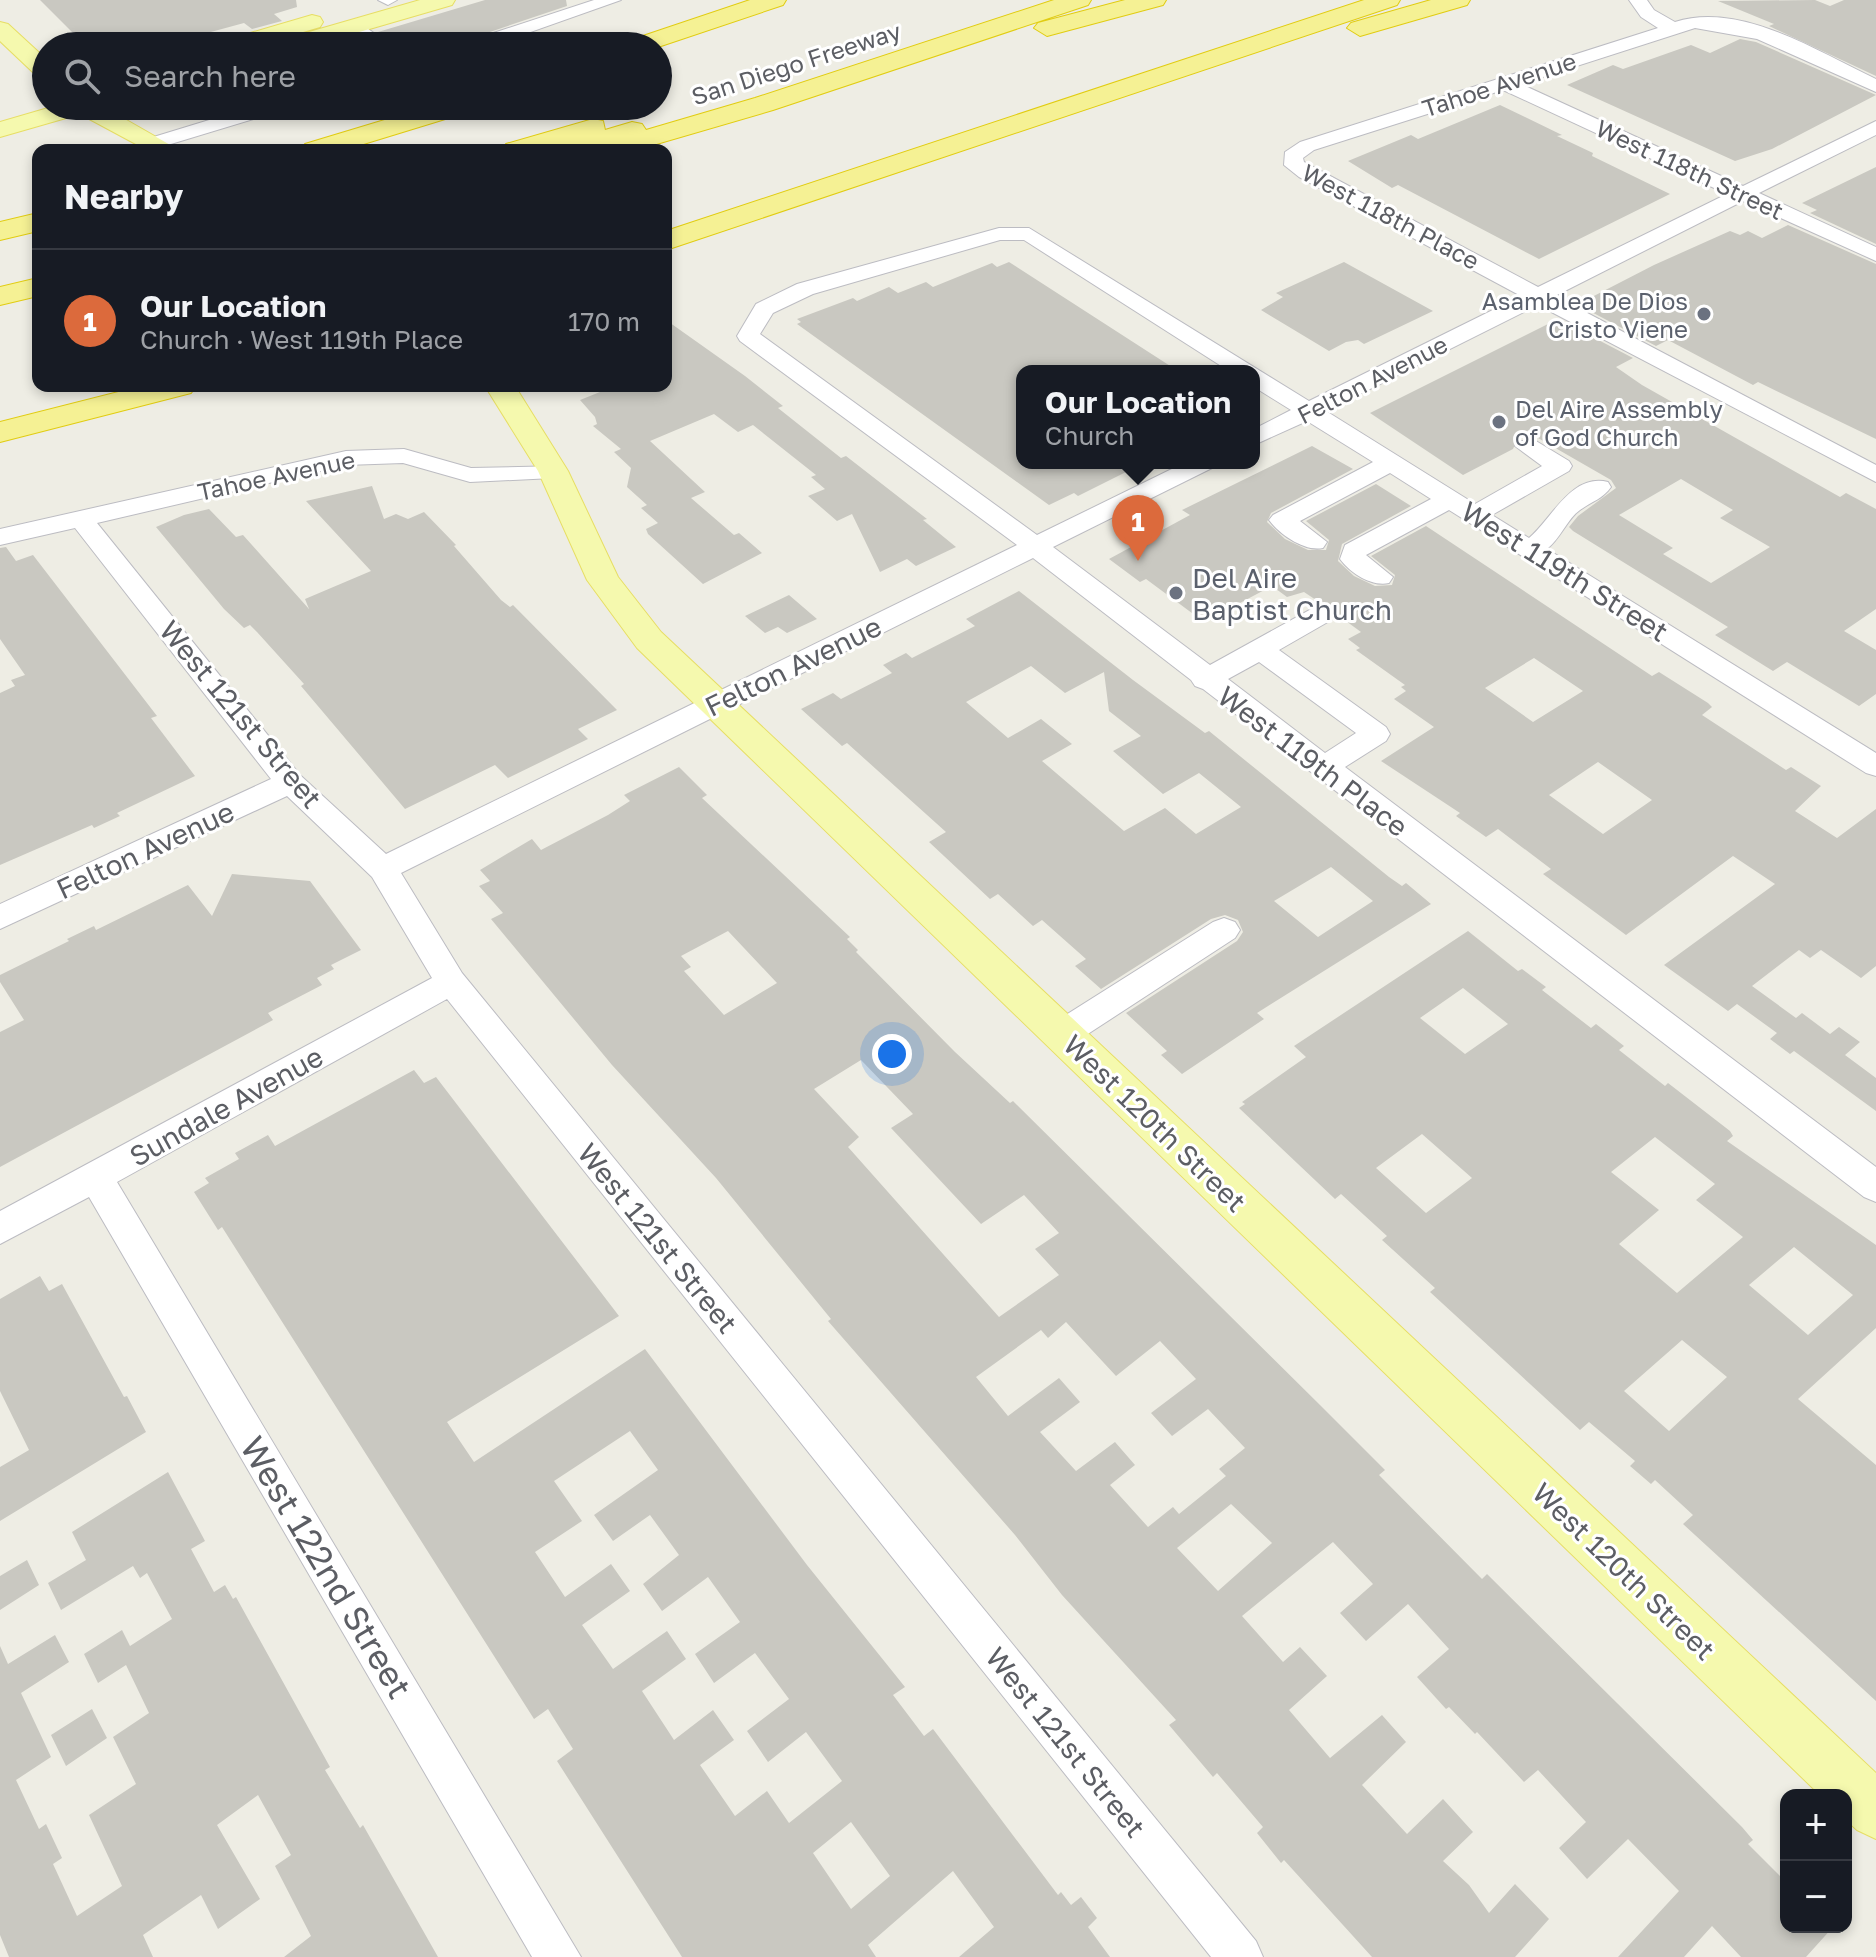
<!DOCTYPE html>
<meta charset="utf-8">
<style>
:root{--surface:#171b24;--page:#20242c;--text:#f1f3f6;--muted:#9ea1a6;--line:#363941;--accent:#dc6a3c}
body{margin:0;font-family:"Golos Text",sans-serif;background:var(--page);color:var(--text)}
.controls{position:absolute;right:24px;bottom:24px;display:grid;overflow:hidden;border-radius:16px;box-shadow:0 4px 12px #0003}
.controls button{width:72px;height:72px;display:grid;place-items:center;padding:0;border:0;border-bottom:2px solid var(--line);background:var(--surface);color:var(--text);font:40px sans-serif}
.you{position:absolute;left:892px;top:1054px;width:28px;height:28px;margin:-20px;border:6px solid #fff;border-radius:50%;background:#1a73e8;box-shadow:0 0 0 12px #1a73e833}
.badge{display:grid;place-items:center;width:52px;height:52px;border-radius:50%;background:var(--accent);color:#fff;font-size:26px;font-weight:700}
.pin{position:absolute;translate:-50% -66px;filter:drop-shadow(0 2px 4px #0008)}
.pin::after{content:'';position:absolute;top:42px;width:28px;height:24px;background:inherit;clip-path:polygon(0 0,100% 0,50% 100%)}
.popup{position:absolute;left:1016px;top:365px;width:244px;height:104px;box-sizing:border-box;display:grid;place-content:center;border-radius:16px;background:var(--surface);filter:drop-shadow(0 2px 6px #0005);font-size:26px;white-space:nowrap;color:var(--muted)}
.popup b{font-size:30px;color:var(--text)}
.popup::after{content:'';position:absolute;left:50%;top:100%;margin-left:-16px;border:16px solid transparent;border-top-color:var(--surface)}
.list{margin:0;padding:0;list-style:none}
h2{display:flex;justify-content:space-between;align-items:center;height:104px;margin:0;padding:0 32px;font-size:34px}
h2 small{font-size:26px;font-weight:400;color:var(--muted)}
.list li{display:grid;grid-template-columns:52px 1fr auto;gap:24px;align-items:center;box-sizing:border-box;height:144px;padding:0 32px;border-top:2px solid var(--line)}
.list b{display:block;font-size:30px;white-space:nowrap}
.list p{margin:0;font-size:26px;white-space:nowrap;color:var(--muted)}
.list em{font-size:26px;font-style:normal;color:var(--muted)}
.icon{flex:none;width:44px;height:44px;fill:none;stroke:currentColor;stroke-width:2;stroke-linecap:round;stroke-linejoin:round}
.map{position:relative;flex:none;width:1876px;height:1957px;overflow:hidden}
.search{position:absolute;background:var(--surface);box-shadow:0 4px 12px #0003;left:32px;top:32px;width:640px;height:88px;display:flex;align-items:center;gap:20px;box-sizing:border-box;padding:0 28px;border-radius:44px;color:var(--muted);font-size:30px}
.panel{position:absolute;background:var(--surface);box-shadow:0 4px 12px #0003;left:32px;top:144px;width:640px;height:248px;border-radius:16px}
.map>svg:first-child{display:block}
</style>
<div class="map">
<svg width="1876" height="1957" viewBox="0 0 1876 1957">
<rect width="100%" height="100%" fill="#eeede4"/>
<!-- building -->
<path fill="#c9c8c1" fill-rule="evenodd" d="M40 0H296L297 7 274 14 282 21 252 29 244 23 185 39 192 46H86Z
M485 0H566L567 6 448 46H395L378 32Z
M1815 0 1830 6 1844 0H1876V76L1769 26 1774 24 1718 1Z
M1740 39 1756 42 1876 95 1772 149 1735 161 1567 85 1613 65 1623 69 1691 45 1710 53Z
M1500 105 1562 135 1557 136 1593 153 1592 156 1670 194 1539 259 1398 185 1392 188 1348 161 1411 135 1418 139Z
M1876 167V244L1810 213 1817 210 1802 203Z
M1788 225 1876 264V439L1758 382 1753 385 1668 340 1656 346 1582 307 1593 301 1588 299 1654 265 1730 231 1740 235 1748 231 1762 238Z
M1009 262 1178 371H1022V463H1144L1078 496 1074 493 1049 505 797 324 801 322 797 319 853 298 857 301 889 287 898 293 926 282 933 287 992 263 997 267Z
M1344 262 1433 311 1364 344 1358 340 1346 342 1329 351 1261 310 1283 297 1276 293Z
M1558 319 1633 358 1616 367 1642 385 1840 497 1846 493 1876 509V609L1844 631 1876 650V694L1859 706 1787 662 1773 671 1715 635 1728 627 1573 531 1569 527 1578 516 1616 488 1611 480 1538 438H1518L1513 449 1463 475 1370 413ZM1681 479 1733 510 1720 518 1770 547 1711 583 1663 554 1673 548 1619 515Z
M666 320 745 376 783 406 778 408 841 458 846 456 927 519 923 520 956 547 916 566 907 559 880 572 852 514 837 521 808 496 825 489 811 477 816 475 753 425 738 432 714 414 650 441 705 492 691 498 734 535 739 533 762 553 703 584 648 534 646 529 658 523 641 508 647 505 627 487 631 468 614 452 621 449 593 426 597 424 595 417 580 400 615 386H666Z
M1312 446 1353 469 1271 513 1267 522 1285 539 1308 550H1326L1329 540 1306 521 1376 484 1411 506 1342 544 1338 561 1354 576 1375 586 1392 585 1395 575 1371 556 1426 526 1652 676 1659 672 1708 703 1712 707 1702 715 1786 770 1791 767 1821 786 1795 811 1837 838 1876 809V966L1861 978 1821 950 1810 958 1799 950 1752 986 1796 1018 1802 1013 1830 1034 1839 1027 1860 1042 1845 1055 1876 1078V1111L1794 1051 1790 1054 1770 1039 1777 1033 1737 1004 1728 1011 1664 965 1775 884 1733 856 1626 935 1543 874 1551 869 1498 829 1486 837 1456 816 1460 813 1381 761 1434 727 1394 699 1406 691 1401 687 1405 685 1356 650 1360 648 1348 639 1361 632 1339 616 1336 605 1322 604 1304 592 1287 597 1272 586 1204 622 1146 579 1140 582 1109 559 1190 515 1182 510ZM1534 658 1583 691 1533 722 1485 688ZM1598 762 1652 800 1603 834 1549 795Z
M372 486 384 519 396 514 408 519 424 512 456 545 454 546 501 600 510 607 513 605 617 710 578 729 588 739 508 778 495 765 405 809 301 686 304 684 257 632 250 625 244 628 224 609 156 527 184 515 209 509 236 537 243 535 309 609 305 599 371 571 306 501Z
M6 547 16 561 33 555 157 716 151 718 195 776 117 813 120 816 94 828 92 825 0 865V693L15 686 11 680 25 675 0 639V548Z
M1019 591 1133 680 1205 733 1209 731 1389 877 1402 886 1406 883 1431 904 1257 1013 1264 1019 1182 1074 1161 1055 1167 1051 1126 1013 1237 941 1243 932 1238 920 1225 915 1211 919 1101 989 1075 966 1086 959 1042 920 1033 926 998 894 990 899 929 842 946 832 847 743 842 746 801 709 833 693 841 699 892 673 883 665 906 653 912 658 975 626 966 619ZM1031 666 1065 693 1104 672 1109 711 1141 736 1113 751 1163 794 1199 773 1241 807 1196 834 1165 808 1124 831 1042 761 1072 744 1041 719 1008 738 966 702ZM1331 867 1373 901 1318 937 1274 901Z
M789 595 817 619 787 633 778 627 765 633 745 616Z
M679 767 707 795 702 798 850 937 847 939 858 950 856 952 955 1052 1010 1103 1013 1101 1320 1405 1385 1470 1379 1475 1482 1579 1487 1574 1742 1827 1753 1840 1748 1844 1786 1882V1927H1833L1806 1957H1741L1712 1926 1684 1957H1618L1679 1891 1628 1839 1587 1879 1559 1848 1586 1822 1538 1770 1524 1782 1477 1732 1475 1734 1449 1707 1446 1709 1417 1677 1449 1649 1408 1604 1366 1641 1340 1613 1373 1584 1333 1542 1242 1616 1283 1662 1300 1647 1327 1676 1289 1710 1330 1758 1382 1715 1406 1742 1362 1785 1407 1834 1443 1799 1473 1832 1443 1861 1469 1885 1489 1913 1515 1884 1549 1919 1515 1957H1372L1284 1860 1281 1863 1257 1833 1263 1827 1217 1773 1213 1777 1169 1725 1176 1720 1062 1595 1015 1535 828 1321 831 1319 716 1178 612 1065 491 919 503 913 479 886 490 881 480 870 532 839 541 850 608 815 630 801 624 795ZM728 931 777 983 724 1015 684 971 691 967 681 956ZM861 1060 913 1114 891 1128 981 1224 1024 1195 1059 1233 1035 1249 1059 1275 999 1317 848 1147 859 1137 814 1089ZM1066 1322 1116 1376 1160 1341 1196 1379 1151 1413 1172 1436 1208 1409 1245 1448 1219 1469 1226 1476 1179 1514 1173 1507 1148 1527 1110 1485 1135 1465 1115 1442 1076 1471 1040 1432 1080 1402 1059 1378 1008 1416 976 1377 1041 1330 1048 1338ZM1231 1504 1272 1543 1218 1591 1177 1548Z
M232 874 310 881 361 950 331 965 334 969 317 978 322 985 268 1013 273 1020 0 1167V1032L24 1020 0 982V975L69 941 67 939 94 926 96 930 188 885 212 916Z
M1468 931 1518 971 1522 969 1546 987 1542 990 1591 1028 1596 1024 1624 1046 1619 1050 1665 1086 1668 1083 1730 1131 1733 1136 1727 1141 1876 1245V1328L1798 1399 1876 1465V1701L1683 1524 1693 1515 1655 1480 1651 1484 1630 1466 1635 1461 1589 1422 1580 1430 1430 1292 1435 1288 1382 1240 1387 1236 1341 1194 1335 1199 1239 1108 1245 1104 1242 1102 1306 1057 1294 1046ZM1463 988 1508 1024 1465 1054 1420 1018ZM1422 1134 1472 1178 1426 1213 1376 1168ZM1655 1137 1715 1184 1696 1200 1743 1237 1677 1293 1619 1244 1659 1210 1611 1172ZM1794 1247 1853 1295 1808 1335 1749 1285ZM1682 1340 1727 1377 1669 1431 1624 1391Z
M414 1070 424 1083 436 1077 619 1316 447 1422 474 1462 645 1349 807 1565 905 1687 893 1695 924 1736 933 1729 1058 1895 1061 1892 1071 1905 1081 1897 1097 1918 1088 1927 1110 1957H959L994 1927 953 1871 868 1945 876 1957H682L557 1761 573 1749 548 1709 534 1719 222 1227 218 1230 194 1192 209 1183 205 1178 239 1159 235 1153 268 1135 275 1146ZM630 1431 658 1470 594 1515 613 1541 650 1515 679 1555 643 1584 662 1611 708 1577 740 1622 695 1654 714 1683 755 1653 789 1699 747 1731 768 1762 806 1732 842 1781 789 1823 767 1791 735 1816 700 1765 734 1740 713 1710 674 1740 642 1691 686 1659 667 1631 613 1669 582 1625 630 1591 611 1564 565 1597 535 1552 582 1521 554 1481ZM851 1822 890 1876 851 1909 813 1853Z
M40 1276 49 1291 62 1284 124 1397 127 1396 146 1432 0 1521V1467L29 1450 0 1391V1299Z
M168 1472 205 1541 191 1549 214 1592 225 1585 233 1599 236 1597 330 1767 325 1770 360 1828 363 1825 438 1957H284L311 1936 275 1866 291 1855 258 1795 217 1825 260 1899 218 1929 201 1895 143 1935 153 1957H9L0 1935V1646L8 1664 55 1635 69 1662 21 1693 51 1757 16 1780 39 1829 46 1824 62 1858 53 1864 77 1916 122 1886 89 1815 136 1784 113 1737 149 1713 126 1665 98 1683 84 1654 122 1630 130 1646 172 1619 147 1573 140 1578 133 1566 61 1610 48 1583 86 1560 72 1532Z
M27 1560 39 1585 0 1610V1576Z
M92 1709 107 1738 66 1766 51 1735Z"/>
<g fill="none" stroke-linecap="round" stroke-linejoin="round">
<!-- minor casing -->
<g stroke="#bcbcc2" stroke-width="2">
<path id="minor" d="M378 0H397L388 5Z
M594 0H621L491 46H464L466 42Z
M1629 0H1647L1654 10 1675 22C1741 1 1818 52 1876 79V92L1757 39 1695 28 1521 84 1743 186 1876 121V135L1759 193 1876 247V261L1743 201 1555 296 1876 465V482L1538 305 1326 411 1475 504 1542 466 1515 446 1518 441H1536L1569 461 1572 466 1569 471 1492 515 1529 538C1552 519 1571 473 1608 482L1611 487C1604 498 1591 502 1580 510 1567 519 1561 538 1547 549L1876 753V776L1866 773 1449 510 1366 555 1393 577 1389 583C1372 587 1350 573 1340 559L1345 545 1431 499 1390 473 1300 521 1327 542 1323 548C1305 552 1280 535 1269 520L1273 515 1373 462 1307 421 1254 445V429L1291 410 1254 387V371H1229L1024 240H1000L813 294 773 313 760 334 1037 535 1184 463H1215L1212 468 1053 547 1210 665 1315 607H1333L1337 613 1333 619 1279 650 1386 727 1390 734 1386 741 1345 767 1876 1167V1202L1864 1197 1203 689 1195 686 1191 680 1033 558 401 873 462 973 1256 1941 1263 1957H1211L447 999 117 1182 581 1957H532L89 1197 0 1244V1211L432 978 372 877 287 796 0 929V904L271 779 75 528 0 545V529L346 451 404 449 471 468 562 466 565 471 553 478 470 482 403 463 346 465 97 523 300 775 386 854 1017 545 740 341 737 336 756 304 797 284 999 228H1029L1309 401 1521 296 1299 177 1284 165 1285 152 1300 142 1658 28 1641 17ZM1503 90 1727 194 1538 287 1304 162 1303 158 1314 150ZM1259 662 1356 733 1325 753 1228 679Z
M357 21 392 46H371L348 26Z
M255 106H286L283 110 161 147 154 149 144 143 147 139Z
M1224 918 1235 922 1240 930 1235 938 1074 1043 1062 1047 1050 1043 1046 1034 1050 1025 1213 922Z"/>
</g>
<!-- major casing -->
<g stroke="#e7de64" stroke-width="2">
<path id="major" d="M420 0H455L452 5 311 46H274L278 41Z
M312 15 320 17 323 22 320 27 256 46H219L223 41Z
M0 22 8 24 46 59V79L38 77 0 41Z
M55 106H102L179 150H147L80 114 0 137V122Z
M485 386H515L568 471 618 577 661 632 1876 1773V1839L1857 1830 1846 1820V1795H1820L637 648 587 580 538 471Z"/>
</g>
<!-- highway casing -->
<g stroke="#e1cc11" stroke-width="2">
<path id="highway" d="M750 0H786L783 5 658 47 624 46 628 41Z
M1054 0H1091L1088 5 773 110 636 150H553L555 147 502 150 506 144 593 119 603 121 605 130 632 122 642 124 646 130 755 98Z
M1125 0H1166L1163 5 1047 36 1034 28 1038 23Z
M1364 0H1400L1397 5 666 250V231Z
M1431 0H1470L1467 5 1360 36 1347 28 1351 23Z
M431 106H472L468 112 344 150H301L305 144Z
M38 213V231L0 240V222Z
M38 278V296L0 305V287Z
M142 386H196L191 393 0 442V422Z"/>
</g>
<!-- minor -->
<use href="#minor" fill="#fff" fill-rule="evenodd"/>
<!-- major -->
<use href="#major" fill="#f5f9ae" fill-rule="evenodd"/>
<!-- highway -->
<use href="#highway" fill="#f5f194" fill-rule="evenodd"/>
</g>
<!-- markers -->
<g fill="#6b7280" stroke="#fff" stroke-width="3">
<circle cx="1704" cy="314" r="8"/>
<circle cx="1499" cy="422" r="8"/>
<circle cx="1176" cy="593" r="8"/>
</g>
<g text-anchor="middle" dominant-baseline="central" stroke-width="6" stroke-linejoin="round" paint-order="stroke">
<!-- far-street labels -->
<g font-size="24" fill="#5c5e64" stroke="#fff">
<text transform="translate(796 63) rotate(-18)">San Diego Freeway</text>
<text transform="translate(1499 84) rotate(-18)">Tahoe Avenue</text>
<text transform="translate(1690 169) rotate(25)">West 118th Street</text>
<text transform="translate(1391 216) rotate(28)">West 118th Place</text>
<text transform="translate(1372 379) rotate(-27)">Felton Avenue</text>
<text transform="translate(276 475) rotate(-12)">Tahoe Avenue</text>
</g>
<!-- far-worship labels -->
<g font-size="24" fill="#5b616d" stroke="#fff" text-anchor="end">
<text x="1688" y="300">Asamblea De Dios<tspan x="1688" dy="28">Cristo Viene</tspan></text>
<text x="1515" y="408" text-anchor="start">Del Aire Assembly<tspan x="1515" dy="28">of God Church</tspan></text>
</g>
<!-- street labels -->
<g font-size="28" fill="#5c5e64" stroke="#fff">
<text transform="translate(1565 571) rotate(32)">West 119th Street</text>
<text transform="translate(793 666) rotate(-26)">Felton Avenue</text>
<text transform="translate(241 714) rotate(50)">West 121st Street</text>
<text transform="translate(1313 761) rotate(37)">West 119th Place</text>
<text transform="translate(145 850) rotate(-25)">Felton Avenue</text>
<text transform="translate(226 1106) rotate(-29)">Sundale Avenue</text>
<text transform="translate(1155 1123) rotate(44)">West 120th Street</text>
<text transform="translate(658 1238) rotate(51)">West 121st Street</text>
<text transform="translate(1624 1571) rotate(44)">West 120th Street</text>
<text transform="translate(1066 1742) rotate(51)">West 121st Street</text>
</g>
<!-- worship labels -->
<g font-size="28" fill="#5b616d" stroke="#fff" text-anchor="start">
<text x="1192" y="577">Del Aire<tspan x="1192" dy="32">Baptist Church</tspan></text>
</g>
<!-- near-street labels -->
<g font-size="34" fill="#5c5e64" stroke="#fff">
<text transform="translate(327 1567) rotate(59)">West 122nd Street</text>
</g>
</g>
</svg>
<div class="controls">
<button>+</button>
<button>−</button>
</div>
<div class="you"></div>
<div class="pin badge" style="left:1138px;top:561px">1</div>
<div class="popup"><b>Our Location</b>Church</div>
<div class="search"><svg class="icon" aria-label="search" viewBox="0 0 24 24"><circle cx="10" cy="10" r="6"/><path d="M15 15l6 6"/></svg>Search here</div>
<section class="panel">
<h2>Nearby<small></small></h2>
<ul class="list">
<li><span class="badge">1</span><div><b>Our Location</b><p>Church · West 119th Place</p></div><em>170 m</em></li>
</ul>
</section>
</div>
